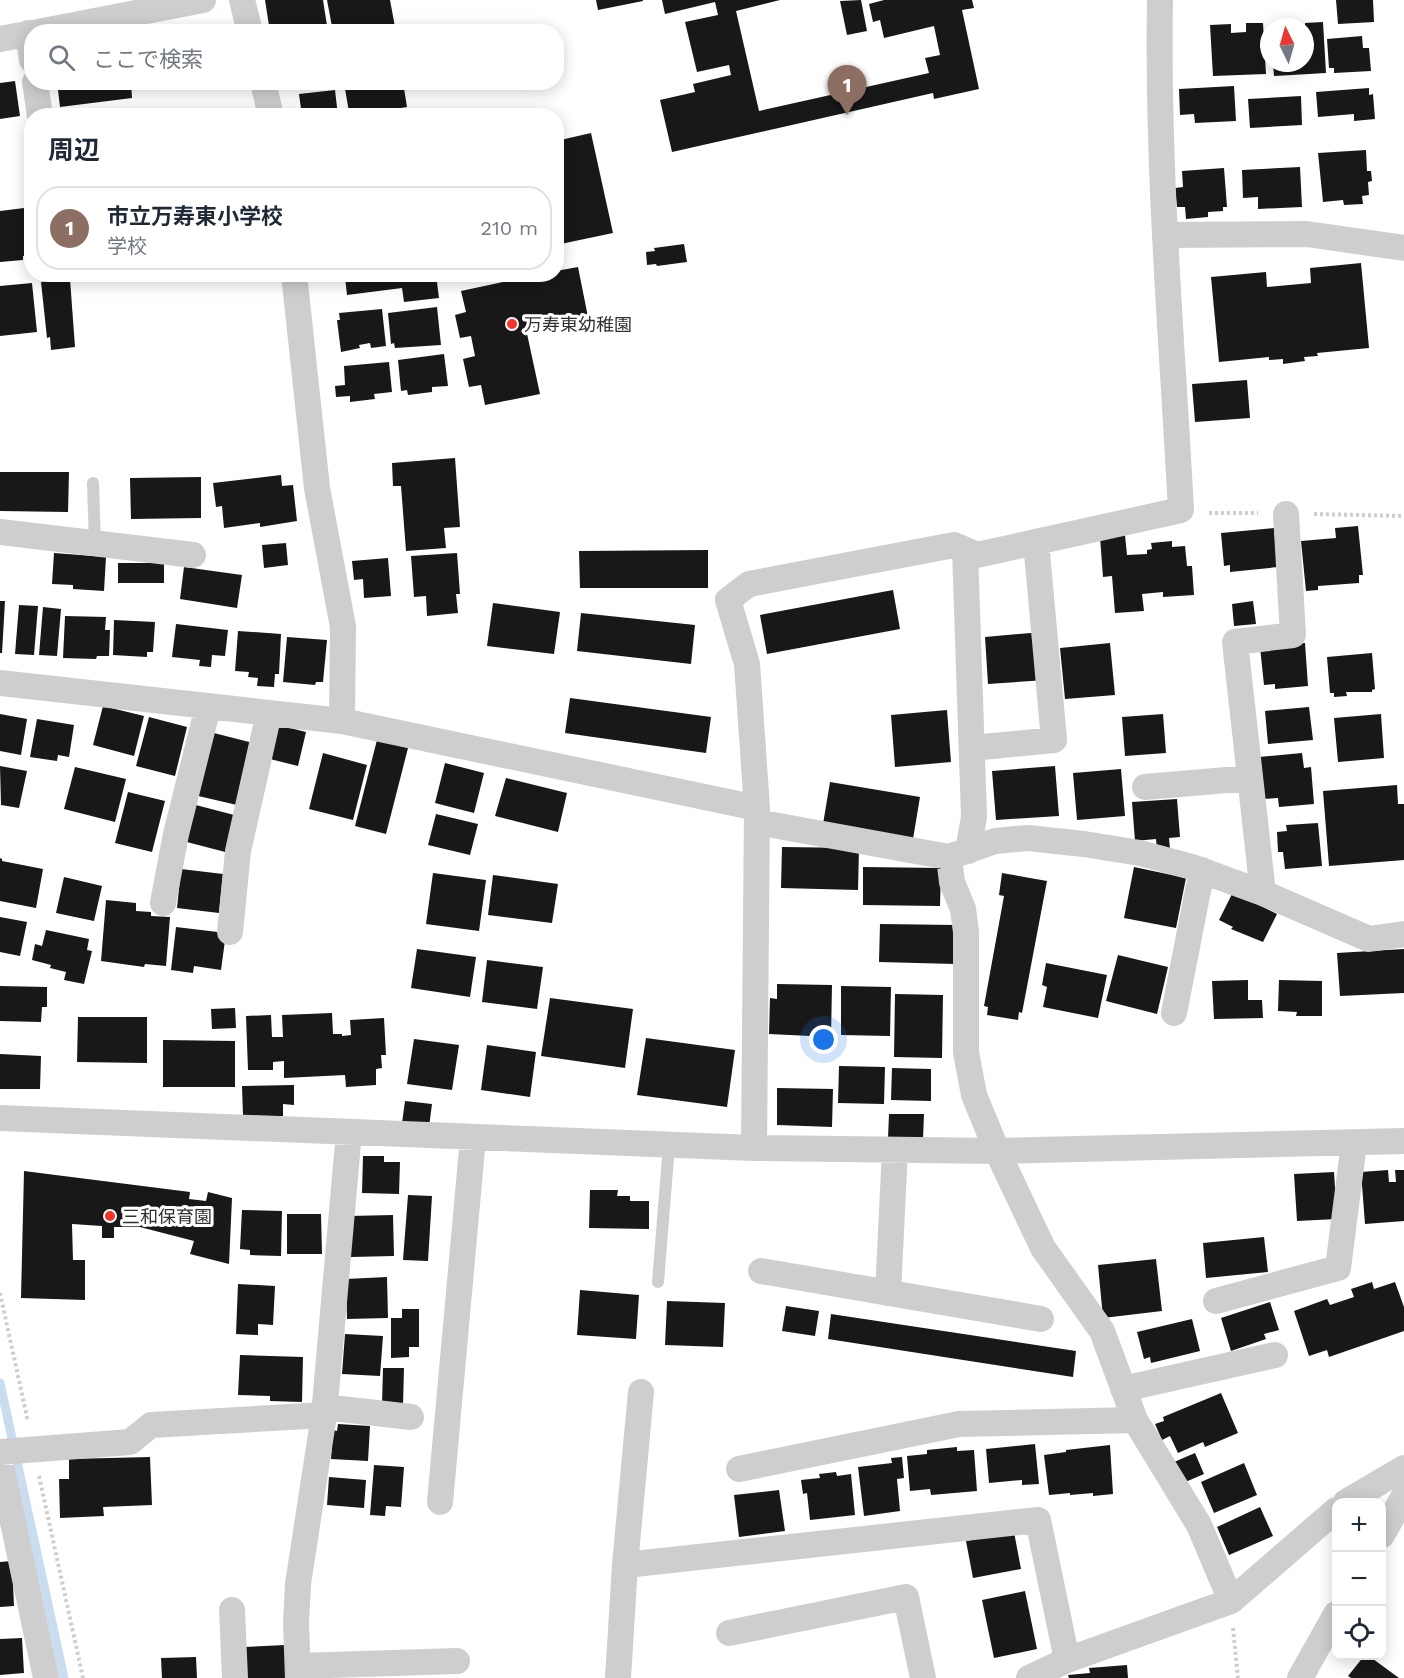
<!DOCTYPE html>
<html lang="ja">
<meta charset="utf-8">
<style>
:root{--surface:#fff;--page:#f6f6f7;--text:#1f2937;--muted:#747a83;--line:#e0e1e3;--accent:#f33529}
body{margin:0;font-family:"Work Sans","Noto Sans JP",sans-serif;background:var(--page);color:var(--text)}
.controls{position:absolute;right:18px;bottom:18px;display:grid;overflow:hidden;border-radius:12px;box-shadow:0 3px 15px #0003}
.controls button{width:54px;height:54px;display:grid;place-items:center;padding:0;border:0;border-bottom:2px solid var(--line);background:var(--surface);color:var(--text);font:30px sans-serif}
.compass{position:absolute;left:1260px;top:18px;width:54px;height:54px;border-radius:50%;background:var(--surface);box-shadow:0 3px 15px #0003;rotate:355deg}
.you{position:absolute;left:824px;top:1040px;width:21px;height:21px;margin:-15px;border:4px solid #fff;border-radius:50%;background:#1a73e8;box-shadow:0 0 0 9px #1a73e833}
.badge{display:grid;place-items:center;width:39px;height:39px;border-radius:50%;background:var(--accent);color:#fff;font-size:20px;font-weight:700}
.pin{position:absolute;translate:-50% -50px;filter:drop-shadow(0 2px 3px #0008)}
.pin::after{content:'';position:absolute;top:32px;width:21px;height:18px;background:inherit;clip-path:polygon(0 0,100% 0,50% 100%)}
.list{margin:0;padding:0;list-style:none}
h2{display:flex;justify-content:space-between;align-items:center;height:78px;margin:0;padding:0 24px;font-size:26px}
h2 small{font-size:20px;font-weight:400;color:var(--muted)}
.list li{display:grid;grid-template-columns:39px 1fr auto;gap:18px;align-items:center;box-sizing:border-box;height:84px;margin:0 12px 12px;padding:0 12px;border:2px solid var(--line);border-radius:24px}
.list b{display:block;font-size:22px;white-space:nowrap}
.list p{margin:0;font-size:20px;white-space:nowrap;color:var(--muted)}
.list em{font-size:20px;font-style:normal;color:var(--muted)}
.icon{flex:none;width:33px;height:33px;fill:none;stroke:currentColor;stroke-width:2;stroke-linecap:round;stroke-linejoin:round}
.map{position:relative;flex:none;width:1404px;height:1678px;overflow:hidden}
.search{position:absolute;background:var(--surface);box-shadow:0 3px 15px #0003;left:24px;top:24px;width:540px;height:66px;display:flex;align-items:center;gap:15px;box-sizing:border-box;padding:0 21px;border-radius:24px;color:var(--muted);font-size:22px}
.panel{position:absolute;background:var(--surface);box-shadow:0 3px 15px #0003;left:24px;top:108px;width:540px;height:174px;border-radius:24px}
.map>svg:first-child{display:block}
</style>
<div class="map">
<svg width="1404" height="1678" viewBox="0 0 1404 1678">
<rect width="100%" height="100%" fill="#fff"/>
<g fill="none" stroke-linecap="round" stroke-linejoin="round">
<!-- stream -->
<path stroke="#cadcf0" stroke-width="9" d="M0 1383 64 1678"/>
</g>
<!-- building -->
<path fill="#181818" d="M265 0H323L328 32H270Z
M327 0H390L395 27 375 32H333Z
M596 0H643V1L598 10Z
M662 0H780L736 11 759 111 929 73 925 58 940 55 934 26 884 38 880 20 873 22 869 4 884 0H972L974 8 962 10 979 89 934 99 933 93 672 152 660 100 695 92 693 84 731 75 729 65 697 72 685 22 718 15 715 2 665 14Z
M861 0 867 31 847 35 840 1Z
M1336 0H1373L1374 22 1338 24Z
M1323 22 1326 73 1274 76 1273 63H1305V23Z
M1246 23H1263L1266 74 1213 76 1210 25 1231 24V33L1246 32Z
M1362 36 1363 48H1369L1371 71 1334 73V68H1329L1327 39Z
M15 81 20 116 0 119V83Z
M57 82H131L132 98 60 107Z
M403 82 407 107 401 108 402 116H353L352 111 349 112 344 83Z
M1234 86 1236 121 1195 123 1194 114 1180 115 1179 89Z
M1369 88V95L1373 94 1375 119 1354 121V114L1318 117 1316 92Z
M335 90 338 116H302L299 94Z
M1301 96 1302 125 1250 128 1248 99Z
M591 133 613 233 556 245V141Z
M1366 150 1367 171H1371L1372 181 1368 182 1369 195 1362 196 1363 204 1344 205 1343 200 1323 202 1318 153Z
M1300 167 1302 207 1258 209V197L1243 198 1242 170Z
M1224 168 1227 207H1223V211L1208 212V217L1186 219 1185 207H1177L1175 188 1183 187 1182 171Z
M32 207V254L23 256V260L0 262V211Z
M684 244 687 262 657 266 656 264 647 265 646 252 655 251 654 248Z
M1361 263 1369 348 1317 353 1318 356 1304 357 1305 361 1283 364V359L1269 360V357L1219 362 1211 277 1266 272 1267 287 1311 283 1310 268Z
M578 267 588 317 526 329 540 394 485 405 481 385 469 387 463 359 475 356 471 336 460 338 455 315 466 312 461 291 540 274H556V271Z
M317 274H436L439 298 404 302 402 288 347 295 345 277 317 281Z
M70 279 75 347 51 350 50 337 47 338 41 282Z
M32 283 37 332 0 336V286Z
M437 307 441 345 395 348 394 343 391 344 388 313Z
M382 309 386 346 371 348 370 343 359 345 360 348 341 352 337 320H340L339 313Z
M444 354 448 386 432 387V392L408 395 407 390 401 391 398 360Z
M389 362 392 392 374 394 375 399 350 402V396L336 397 335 386 345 385 344 366Z
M1247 380 1250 418 1195 422 1192 384Z
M455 458 460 527 444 528 446 548 406 551 401 486H393L392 463Z
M0 472H69L68 512 0 511Z
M281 475 282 486 293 485 297 521 260 527V523L224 528 222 506 216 507 213 483Z
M201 477V518L131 519 130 478Z
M1358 526 1363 575H1359V583L1318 586V590L1306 591 1301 541 1336 538 1335 528Z
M1274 528 1278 567 1230 572V565L1224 566 1221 533Z
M1125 535 1127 555 1147 554V550L1152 549 1151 543 1172 541V547L1185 546 1187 566H1192L1194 595 1163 597V592L1142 594 1144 611 1115 613 1112 576 1103 577 1100 537Z
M286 543 288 565 264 568 262 545Z
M708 550V588H580L579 551Z
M54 553 106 557 104 591 73 589V585L52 584Z
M457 553 460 594H456L458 613 427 616 426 596 414 597 411 556Z
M388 558 391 596 364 598 363 579 354 580 352 561Z
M118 563H164V583H118Z
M184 567 242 575 237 608 180 599Z
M893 590 900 629 767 654 760 615Z
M0 601H5L2 653H0Z
M1253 601 1256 624 1234 626 1232 604Z
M493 603 560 612 554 654 487 646Z
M19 605 38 606 34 655 15 654Z
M43 607 61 609 57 656 39 655Z
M581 613 695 625 691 664 577 651Z
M65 616 106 617 105 630H110L109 656H97L96 659 63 658Z
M114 620 155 622 153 652H147V657L113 655Z
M176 624 228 630 225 656 212 655 211 667 199 666 200 660 172 657Z
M238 631 281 634 279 674H275L274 687 257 686 258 678 248 677 249 672 235 671Z
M1042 632 1046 680 988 684 985 637Z
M287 637 327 640 323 682H316L315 685 283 682Z
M1110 643 1115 695 1065 699 1060 648Z
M1305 643 1308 686 1275 689V684L1264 685 1260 647Z
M1372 653 1375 689 1372 690V692H1346L1347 696 1334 697V693H1330L1327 657Z
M570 698 711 717 706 753 565 733Z
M103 706 144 716 134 756 93 745Z
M1309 707 1313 740 1268 744 1265 711Z
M947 710 951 762 895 767 891 715Z
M0 714 27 719 21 755 0 751Z
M1163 714 1166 753 1125 756 1122 717Z
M1381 714 1384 758 1338 762 1334 718Z
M149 717 187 727 175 776 136 766Z
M37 719 74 725 69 757 58 755 57 761 30 757Z
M274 724 306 732 298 766 266 758Z
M210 732 253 743 237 805 194 795Z
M377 740 408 748 386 834 355 826Z
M323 753 367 765 353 820 309 809Z
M1302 753 1304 768 1311 767 1314 804 1279 807 1278 798 1263 799 1259 757Z
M445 763 484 773 474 813 435 803Z
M0 766 27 771 19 808 1 805Z
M1055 766 1059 816 996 820 992 771Z
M75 767 126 779 115 822 64 809Z
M1121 769 1125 816 1077 820 1073 773Z
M506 778 567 793 558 832 495 816Z
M830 782 920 797 913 839 823 824Z
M1397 785 1398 804H1404V860L1329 866 1323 791Z
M128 792 165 801 152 852 115 843Z
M1177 799 1180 837 1169 838 1170 849 1157 850 1156 839 1135 841 1132 802Z
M192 804 238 816 229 853 183 841Z
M436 814 478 824 470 855 428 845Z
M1318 823 1322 866 1285 869 1283 852H1278L1277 832 1287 831 1286 825Z
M782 847 859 848 858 890 781 888Z
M0 858 2 859V861L43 869 36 908 0 901Z
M863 867 941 868 940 906 863 905Z
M1134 867 1186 878 1176 928 1124 918Z
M181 869 223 874 219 913 177 908Z
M433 873 486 880 479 931 426 924Z
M1002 873 1047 881 1022 1013 1019 1012 1018 1020 987 1015 988 1007 984 1006 1004 896 999 895Z
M493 875 558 884 552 923 488 915Z
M64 877 102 886 94 921 56 913Z
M1233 892 1277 914 1263 942 1231 929 1233 927 1219 920Z
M106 900 136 903V911L151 912V916L170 917 166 966 145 964 144 967 101 961Z
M0 917 27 922 20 956 0 952Z
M880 924 956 925 955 964 879 962Z
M176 927 226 933 221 970 194 966 193 973 171 970Z
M46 930 89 939 87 950 92 951 84 984 64 980 66 972 50 968 51 965 32 960 35 944 42 946Z
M417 949 476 957 470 997 411 988Z
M1404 949V993L1340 996 1337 953Z
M1118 955 1168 967 1157 1014 1106 1001Z
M487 960 543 967 537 1009 482 1002Z
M1046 963 1107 975 1098 1018 1043 1007 1047 987 1042 985Z
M1248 980V1000H1262L1263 1018 1214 1019 1212 981Z
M1279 980 1322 981V1016H1296L1297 1012 1278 1011Z
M777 984 832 985 831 1037 769 1034 770 998 777 999Z
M0 986 47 987V1007H42L41 1022 0 1021Z
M841 986 891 987 890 1036 841 1035Z
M895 994 943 995 942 1058 894 1057Z
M550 998 633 1009 625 1068 541 1056Z
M235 1008 236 1028 212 1029 211 1009Z
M332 1013 333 1034H342V1036L351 1035 350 1020 384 1018 386 1055H381L382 1068 376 1069V1085L346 1087 345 1075 284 1078V1061L273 1062V1070H248L246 1016 271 1015 272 1037H283L282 1015Z
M78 1017H147V1063L77 1062Z
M646 1038 735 1050 727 1107 637 1095Z
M414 1039 459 1045 452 1090 407 1084Z
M163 1040 235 1041V1087H163Z
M487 1045 536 1052 530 1097 481 1090Z
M0 1054 41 1056 40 1089H0Z
M839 1066 885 1067 884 1104 838 1103Z
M892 1068 931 1069V1101L891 1100Z
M294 1085V1105L283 1104V1116H243L242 1086Z
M777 1088 833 1089 832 1127 777 1125Z
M405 1101 432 1104 429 1127 402 1123Z
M889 1114H924L923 1139 888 1138Z
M363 1156H384V1162H400L399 1194 362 1193Z
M1388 1170 1389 1182H1396L1395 1170H1404V1221L1365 1224 1361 1172Z
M24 1171 190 1192 189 1199 206 1201 208 1192 232 1198 229 1264 190 1254 194 1241 140 1227H114V1238H102V1226L72 1224 73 1260H85V1300L21 1298Z
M1334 1172 1337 1219 1297 1221 1294 1174Z
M590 1190H618L617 1196H630V1201H649V1229L589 1228Z
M408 1195 432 1196 428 1261 403 1260Z
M242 1210 282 1211 281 1256 250 1255V1250L240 1249Z
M287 1214H321L322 1254H287Z
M393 1215 394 1256 351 1257 349 1216Z
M1264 1237 1268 1272 1206 1278 1203 1243Z
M1156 1259 1162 1311 1103 1318 1098 1265Z
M387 1277 388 1318 347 1319 346 1279Z
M1372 1282 1374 1289 1395 1282 1404 1307V1331L1329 1357 1327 1350 1309 1356 1294 1311 1327 1299 1330 1305 1354 1297 1351 1289Z
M238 1284 275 1286 273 1325 258 1324V1335L236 1334Z
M580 1290 639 1295 636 1339 577 1335Z
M667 1301 725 1303 723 1347 665 1345Z
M1270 1302 1279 1330 1264 1334 1266 1339 1231 1351 1221 1318Z
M786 1306 819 1311 815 1336 782 1331Z
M402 1309H419V1347H409V1357L391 1358V1318H402Z
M831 1314 1076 1351 1073 1377 828 1339Z
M1192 1319 1200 1351 1151 1363 1150 1357 1144 1359 1137 1332Z
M345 1334 383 1336 380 1376 342 1374Z
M240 1355 303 1357 302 1402 270 1401V1396L238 1395Z
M383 1368H404L403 1406 382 1405Z
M1221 1393 1238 1433 1205 1447 1203 1442 1178 1453 1170 1436 1162 1440 1155 1424 1164 1421 1163 1417Z
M338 1424 370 1426 368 1461 331 1459 333 1430 337 1431Z
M1035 1444 1039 1484 1022 1485V1480L989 1483 986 1449Z
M1110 1445 1113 1494 1093 1496V1493L1070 1495V1493L1049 1495 1044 1455 1066 1452V1450Z
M957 1447V1451L974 1450 977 1491 931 1495 930 1489 910 1491 907 1456 927 1454V1450Z
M1195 1453 1204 1474 1183 1483 1174 1462Z
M150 1457 152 1505 103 1507 104 1516 60 1518 59 1479H69V1459Z
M902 1457 904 1478 897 1479 900 1511 864 1516 858 1467 892 1463 891 1458Z
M1244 1463 1257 1495 1214 1513 1201 1482Z
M374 1465 404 1467 401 1507 386 1506 385 1516 370 1515Z
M836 1472 837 1476 851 1474 855 1515 810 1520 807 1493 803 1494 801 1480 820 1478 819 1474Z
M329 1477 366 1480 364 1508 327 1505Z
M779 1490 785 1531 739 1537 734 1495Z
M1260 1507 1273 1536 1229 1555 1217 1527Z
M1014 1532 1021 1569 973 1578 966 1541Z
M12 1561 14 1606 0 1607V1562Z
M1025 1591 1037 1649 994 1658 982 1600Z
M22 1638 24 1673 0 1675V1639Z
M285 1645 287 1678H246L244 1647Z
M1364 1656H1369L1399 1678H1351L1348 1676Z
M196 1657 197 1678H162L161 1658Z
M1127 1665 1128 1678H1069L1068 1675 1090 1673 1089 1668Z"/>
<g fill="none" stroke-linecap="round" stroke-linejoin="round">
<!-- path -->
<path stroke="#cecece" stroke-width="4" stroke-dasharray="3 3" stroke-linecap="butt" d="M1209 513H1258
M1314 514 1404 516
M0 1293 28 1422
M39 1476 83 1678
M1233 1628 1238 1678"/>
<!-- lane -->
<path stroke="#cecece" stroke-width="12" d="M93 483 95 543
M658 1282 669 1145"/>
<!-- street -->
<path stroke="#cecece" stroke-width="26" d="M242 0 250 32
M38 32 203 0
M28 33 32 60
M0 39 32 33
M35 82 40 116
M263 82 271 116
M1166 235 1307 234 1404 248
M294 274 317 488 343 627 342 721
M0 532 193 555
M965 550 974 817 968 851
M0 683 342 721 757 808
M972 748 1054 740 1036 542
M1145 787 1250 778
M757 822 949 857 995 841 1028 838 1084 844 1140 853 1192 867 1263 893 1369 939 1404 934
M949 857 952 882 963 909 966 932V1052L974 1095 997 1151 1043 1248 1102 1331 1135 1420 1199 1525 1231 1601
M1263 893 1235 642 1293 635 1286 514
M163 903 176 834 208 707
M230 932 238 851 269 713
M1174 1013 1202 870
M0 1118 754 1148 997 1151 1404 1141
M754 1148 757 808 747 664 728 600 749 584 954 545 977 555 1181 510C1172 340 1157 170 1160 0
M761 1271 1041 1319
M888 1293 895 1150
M1216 1301 1338 1268 1354 1143
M1123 1389 1275 1355
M324 1407 411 1417
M0 1452 130 1442 151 1425 324 1415
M0 1461 46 1678
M739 1469 959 1424 1135 1420
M440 1502 473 1138
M1346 1502 1404 1468
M1382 1535 1404 1496
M625 1565 1038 1520 1067 1660
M232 1610 235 1678
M729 1633 906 1597 923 1678
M298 1666 457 1661
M298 1678 296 1623 298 1584 324 1415 349 1132
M618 1678 625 1565 641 1392
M1029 1678 1067 1660 1231 1601 1336 1510
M1300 1678 1336 1614"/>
</g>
<!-- markers -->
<g fill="#f33529" stroke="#fff" stroke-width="2">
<circle cx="512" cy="324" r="6"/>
<circle cx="110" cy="1216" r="6"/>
</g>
<g text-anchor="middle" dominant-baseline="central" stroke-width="6" stroke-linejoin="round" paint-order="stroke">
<!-- poi labels -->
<g font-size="18" fill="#313131" stroke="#fff" text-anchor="start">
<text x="524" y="324">万寿東幼稚園</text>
<text x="122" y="1216">三和保育園</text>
</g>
</g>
</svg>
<div class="controls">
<button>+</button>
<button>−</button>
<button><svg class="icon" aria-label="locate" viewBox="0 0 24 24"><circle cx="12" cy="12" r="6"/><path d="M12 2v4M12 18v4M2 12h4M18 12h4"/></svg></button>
</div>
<svg class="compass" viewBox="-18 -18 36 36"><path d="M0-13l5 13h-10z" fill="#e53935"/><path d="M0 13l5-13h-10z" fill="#747a83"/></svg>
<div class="you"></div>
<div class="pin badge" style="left:847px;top:115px;background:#8d6e63">1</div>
<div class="search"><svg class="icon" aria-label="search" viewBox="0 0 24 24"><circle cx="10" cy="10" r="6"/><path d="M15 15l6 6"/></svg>ここで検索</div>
<section class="panel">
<h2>周辺<small></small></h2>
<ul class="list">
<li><span class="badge" style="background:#8d6e63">1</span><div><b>市立万寿東小学校</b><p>学校</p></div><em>210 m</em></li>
</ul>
</section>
</div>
